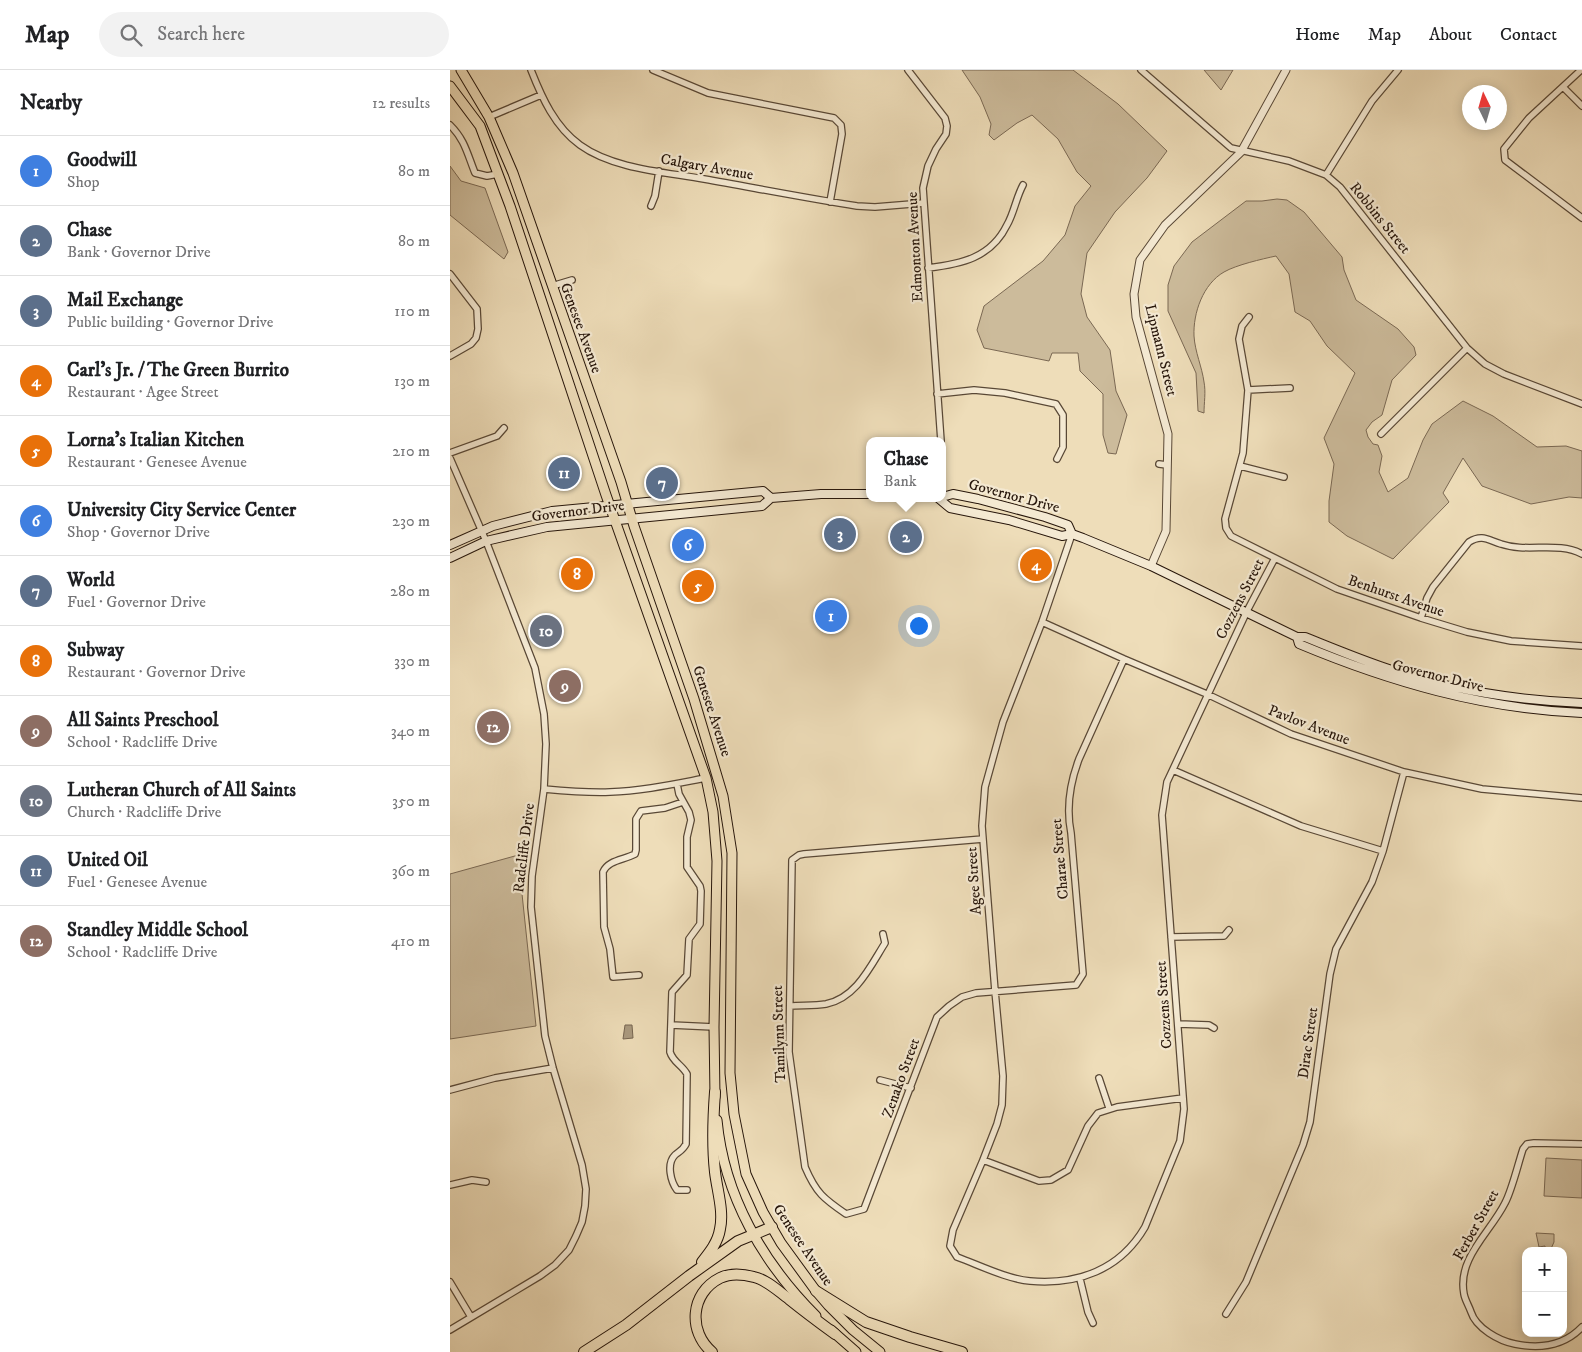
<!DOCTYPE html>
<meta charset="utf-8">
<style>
:root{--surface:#fff;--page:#f2f2f2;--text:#202124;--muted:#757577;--line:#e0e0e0;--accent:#8f2418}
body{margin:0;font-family:"IM FELL DW Pica",serif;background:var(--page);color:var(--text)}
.controls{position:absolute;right:15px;bottom:15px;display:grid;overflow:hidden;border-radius:10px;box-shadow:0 2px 12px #0003}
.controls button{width:45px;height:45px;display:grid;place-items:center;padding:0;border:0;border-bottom:1px solid var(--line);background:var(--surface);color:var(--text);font:25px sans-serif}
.compass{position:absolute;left:1012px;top:15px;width:45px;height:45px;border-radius:50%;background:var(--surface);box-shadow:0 2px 12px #0003;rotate:355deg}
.you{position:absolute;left:468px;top:555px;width:18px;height:18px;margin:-12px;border:4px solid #fff;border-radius:50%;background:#1a73e8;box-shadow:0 0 0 8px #1a73e833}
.badge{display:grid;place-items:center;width:32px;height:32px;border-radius:50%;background:var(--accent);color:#fff;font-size:16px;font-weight:700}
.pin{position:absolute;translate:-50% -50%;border:2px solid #fff;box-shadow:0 1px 5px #0006}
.popup{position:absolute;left:416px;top:367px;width:80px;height:65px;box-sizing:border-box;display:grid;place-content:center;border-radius:10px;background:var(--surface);filter:drop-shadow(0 1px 4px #0005);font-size:16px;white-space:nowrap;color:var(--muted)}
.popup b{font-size:19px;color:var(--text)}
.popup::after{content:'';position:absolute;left:50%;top:100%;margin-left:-10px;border:10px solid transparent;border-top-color:var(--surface)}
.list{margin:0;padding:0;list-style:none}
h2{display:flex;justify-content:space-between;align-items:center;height:65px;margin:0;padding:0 20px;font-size:21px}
h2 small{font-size:16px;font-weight:400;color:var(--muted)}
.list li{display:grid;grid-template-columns:32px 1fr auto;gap:15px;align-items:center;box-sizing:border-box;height:70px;padding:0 20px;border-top:1px solid var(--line)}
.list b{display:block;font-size:19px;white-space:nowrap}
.list p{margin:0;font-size:16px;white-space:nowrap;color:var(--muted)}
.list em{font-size:16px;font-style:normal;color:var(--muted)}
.icon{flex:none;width:28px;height:28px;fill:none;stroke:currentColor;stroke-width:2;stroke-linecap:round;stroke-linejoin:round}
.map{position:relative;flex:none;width:1132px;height:1282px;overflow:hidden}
header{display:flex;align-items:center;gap:30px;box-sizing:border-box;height:70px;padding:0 25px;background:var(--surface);border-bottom:1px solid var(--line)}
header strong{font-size:24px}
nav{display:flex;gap:28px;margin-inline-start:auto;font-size:18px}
.search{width:350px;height:45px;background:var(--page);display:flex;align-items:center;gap:12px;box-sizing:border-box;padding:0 18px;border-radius:28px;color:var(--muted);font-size:19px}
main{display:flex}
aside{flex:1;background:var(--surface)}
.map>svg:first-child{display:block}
</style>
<header>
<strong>Map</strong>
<div class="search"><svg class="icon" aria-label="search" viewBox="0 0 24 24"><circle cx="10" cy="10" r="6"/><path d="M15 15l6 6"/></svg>Search here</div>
<nav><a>Home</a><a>Map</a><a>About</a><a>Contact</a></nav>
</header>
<main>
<aside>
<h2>Nearby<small>12 results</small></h2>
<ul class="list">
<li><span class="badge" style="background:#3f7fe0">1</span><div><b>Goodwill</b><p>Shop</p></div><em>80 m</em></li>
<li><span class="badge" style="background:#5c6f8a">2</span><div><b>Chase</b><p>Bank · Governor Drive</p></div><em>80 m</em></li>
<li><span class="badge" style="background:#5c6f8a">3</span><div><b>Mail Exchange</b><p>Public building · Governor Drive</p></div><em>110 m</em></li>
<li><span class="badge" style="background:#e8710a">4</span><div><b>Carl's Jr. / The Green Burrito</b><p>Restaurant · Agee Street</p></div><em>130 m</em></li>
<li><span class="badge" style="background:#e8710a">5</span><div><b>Lorna's Italian Kitchen</b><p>Restaurant · Genesee Avenue</p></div><em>210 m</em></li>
<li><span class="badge" style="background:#3f7fe0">6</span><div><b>University City Service Center</b><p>Shop · Governor Drive</p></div><em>230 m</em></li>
<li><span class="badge" style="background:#5c6f8a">7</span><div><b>World</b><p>Fuel · Governor Drive</p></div><em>280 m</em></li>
<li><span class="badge" style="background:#e8710a">8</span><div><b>Subway</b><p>Restaurant · Governor Drive</p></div><em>330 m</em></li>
<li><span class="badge" style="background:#8d6e63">9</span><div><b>All Saints Preschool</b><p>School · Radcliffe Drive</p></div><em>340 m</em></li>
<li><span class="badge" style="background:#6b7280">10</span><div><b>Lutheran Church of All Saints</b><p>Church · Radcliffe Drive</p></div><em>350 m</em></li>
<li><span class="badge" style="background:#5c6f8a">11</span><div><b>United Oil</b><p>Fuel · Genesee Avenue</p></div><em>360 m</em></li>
<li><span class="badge" style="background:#8d6e63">12</span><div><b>Standley Middle School</b><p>School · Radcliffe Drive</p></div><em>410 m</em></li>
</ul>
</aside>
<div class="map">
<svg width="1132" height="1282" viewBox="0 0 1132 1282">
<rect width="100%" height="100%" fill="#eeddb9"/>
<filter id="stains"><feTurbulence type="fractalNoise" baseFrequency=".004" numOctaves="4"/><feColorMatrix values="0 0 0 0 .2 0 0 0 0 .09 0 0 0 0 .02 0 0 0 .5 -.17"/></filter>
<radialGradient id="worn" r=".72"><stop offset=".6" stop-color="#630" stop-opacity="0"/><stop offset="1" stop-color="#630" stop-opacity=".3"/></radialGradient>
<!-- green -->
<path fill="#ccbb9b" stroke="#7a6853" d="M512 0H623L668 34 717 81 697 108 665 142 637 183 631 224 637 247 660 280 666 321 677 345 666 384 658 383 653 365V324L630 301 628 283H602L599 291 534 278 527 260 534 236 593 191 615 165 625 136 641 116 627 102 608 69 582 45 567 53 544 70 539 65 541 54 530 27Z
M754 0H783L771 20Z
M0 96 11 111 35 118 58 182 54 189 0 145Z
M827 129 837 130 854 142 892 187 894 200 906 230 948 259 964 277 966 285 942 310 932 345 922 352 916 360 918 367 923 374 928 375 932 386 929 402 938 422 958 408 973 370 982 354 1013 331 1043 346 1087 377 1116 376 1132 381V428L1119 427 1081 434 1032 416 1013 388 993 423 999 432 943 489 897 466 879 452V431L884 394 874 368 905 303 877 276 860 251 845 242 839 204 826 186C812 189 786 195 774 202 753 214 743 243 744 266 745 282 752 297 754 312 756 322 754 333 754 343L748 341 746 303 718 241V215L724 196 742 172 796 131H812Z
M72 784 70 805 86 956 0 969V804Z
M1096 1088 1132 1090V1128L1094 1126Z
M1086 1163 1104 1164V1172L1100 1181 1095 1178V1176L1089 1177Z"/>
<!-- water -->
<path fill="#aa997e" stroke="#766550" d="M175 955H182L183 968 173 969Z"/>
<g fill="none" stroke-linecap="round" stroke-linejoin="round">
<!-- minor casing -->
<g stroke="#594836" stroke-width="8">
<path id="minor" d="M81 0C92 28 105 57 130 75 163 99 215 102 254 109 305 118 356 128 407 136L425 137 474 133
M203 0 258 23 384 48 391 55 392 64 380 132
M458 0 495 48 497 56 496 64 486 79 478 96 473 118 491 371
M691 0 781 78 839 91 876 105 890 117 1017 278 1035 294 1054 304 1132 334
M1131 0 1079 48 1054 79 1055 90 1132 148
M1113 17 1132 36
M39 47 91 25
M0 55C15 70 17 83 25 103L37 106 48 104
M876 105 922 31 948 0
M201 136 205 126 209 101
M478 198C511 194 541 188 557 155 564 143 566 128 573 115
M0 204 27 239 28 259 26 268 21 274 0 286
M102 216 122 210
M799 247 792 256 789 269 798 320 793 383 775 449 776 458 781 466 887 519 971 548 1017 562 1061 571 1132 576
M798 320 840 318
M487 324 524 320 555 323 606 334 613 345V377L607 389
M931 364 1017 278
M0 383 47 366 54 358
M0 388 36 471 85 598 94 644 96 674 94 719 82 806 81 837 95 966 103 998 132 1095 136 1119 135 1136 132 1152 126 1166 119 1180 105 1195 90 1206 0 1260
M492 393V397
M709 394 717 395
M790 396 834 407
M622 464 592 552 553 652 535 717 532 756 545 921 553 1006 552 1035 547 1054 533 1090 503 1160 500 1176 507 1187C529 1195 557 1209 580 1211 628 1215 670 1200 695 1157L730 1071 734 1039 712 745 717 712 797 541 825 488
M971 548 977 528 983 517 1019 472C1032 464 1038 470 1051 474 1077 483 1108 471 1132 484
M592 552 674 589 759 625 841 664 954 702 1032 719 1132 728
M723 700 851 756 933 781
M227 714 229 724 239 742 241 750 237 767V797L250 816 251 821 250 854 239 869 237 905 222 922 220 982C223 992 232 995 237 1004L236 1074C233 1080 230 1081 225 1085 216 1094 221 1112 227 1120H237
M94 719C116 721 138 723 160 722 192 721 224 714 256 708
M533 769 354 784 349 785 342 790 339 982 355 1097C366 1123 374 1129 396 1144L414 1139 487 947 499 936 512 927 526 923 626 915 633 904 621 763C616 738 620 713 629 689L674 589
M721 867 774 866 779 860
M189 905 163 907 160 879 154 857 153 802C158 790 174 790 185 784L186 780V749L191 741 215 738 233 732
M340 936C351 935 364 936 376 934 406 928 420 897 435 873L433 864
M728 954 759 955 764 958
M221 955 264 957
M649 1008 659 1038
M430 1010 461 1018
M0 1020 45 1008 103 998
M1132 1074 1084 1073 1077 1074 1073 1079C1068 1094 1062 1120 1055 1133 1040 1163 1007 1188 1014 1224 1015 1230 1019 1236 1021 1242 1026 1258 1049 1271 1065 1274 1090 1279 1114 1276 1132 1257
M533 1090 589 1111 601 1110 618 1100 638 1056 648 1043 667 1037 733 1028
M0 1115 22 1110 36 1112
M630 1209 638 1242 643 1253
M0 1212 21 1247
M776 1244 796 1212 853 1075 860 1052 880 904 886 879 922 812 933 781 954 702"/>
</g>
<!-- tertiary casing -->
<g stroke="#594836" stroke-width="9">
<path id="tertiary" d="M701 496 716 461 718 364 686 247 684 224 690 190 715 155 791 82 836 0"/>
</g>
<!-- secondary casing -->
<g stroke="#27160b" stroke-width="10">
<path id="secondary" d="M492 427 503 424 528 429 595 447 618 455 622 464
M488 428 500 438 559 450 612 466 622 464 633 468 701 496 847 567H855C880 577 904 587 930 596 994 619 1064 630 1132 633
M0 475 43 456 102 441 313 421 321 428
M0 488 36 471 97 457 312 436 321 428 371 424H420
M847 567 849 574C940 612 1033 639 1132 643"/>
</g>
<!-- primary casing -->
<g stroke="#27160b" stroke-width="11">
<path id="primary" d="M11 0 39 47 63 103 171 412 184 456 244 629 273 726 282 783 280 1003 284 1044 296 1104 313 1142 331 1173 366 1221 378 1235 403 1260 430 1282
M0 16 30 56 60 136 156 425 256 708 263 742 267 791 264 957 265 1027
M267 1050C274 1126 313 1193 366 1246
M381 1260 406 1282"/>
</g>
<!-- motorway casing -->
<g stroke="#27160b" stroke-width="12">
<path id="motorway" d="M252 1192C260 1182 268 1172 270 1159 274 1141 267 1120 265 1102 262 1075 263 1049 265 1022
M366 1221 416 1252 460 1267 512 1282
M134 1282 176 1255 239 1206 288 1171 322 1157
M262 1282C238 1262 240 1223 270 1208 280 1203 293 1204 304 1207 317 1210 328 1221 339 1229 354 1241 370 1253 385 1264"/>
</g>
<!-- minor -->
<use href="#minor" stroke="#f4e9d2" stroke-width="5.5"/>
<!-- tertiary -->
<use href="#tertiary" stroke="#f4e9d2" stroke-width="7"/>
<!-- secondary -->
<use href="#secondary" stroke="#f4e9d2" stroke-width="8"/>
<!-- primary -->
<use href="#primary" stroke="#eeddb9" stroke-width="9"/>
<!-- motorway -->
<use href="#motorway" stroke="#eeddb9" stroke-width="10"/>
</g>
<g text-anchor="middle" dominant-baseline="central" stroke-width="4.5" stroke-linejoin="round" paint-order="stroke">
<!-- street labels -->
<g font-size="15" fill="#27160b" stroke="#f4e9d2">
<text transform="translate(257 97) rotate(10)">Calgary Avenue</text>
<text transform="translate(930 148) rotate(51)">Robbins Street</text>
<text transform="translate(465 177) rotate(-93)">Edmonton Avenue</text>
<text transform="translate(131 258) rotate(70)">Genesee Avenue</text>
<text transform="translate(711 280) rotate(76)">Lipmann Street</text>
<text transform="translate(564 426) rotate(15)">Governor Drive</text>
<text transform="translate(128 441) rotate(-7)">Governor Drive</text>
<text transform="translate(946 526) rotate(19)">Benhurst Avenue</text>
<text transform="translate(790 529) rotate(-63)">Cozzens Street</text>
<text transform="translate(988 606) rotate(14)">Governor Drive</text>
<text transform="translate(262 641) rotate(72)">Genesee Avenue</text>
<text transform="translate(859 655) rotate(21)">Pavlov Avenue</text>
<text transform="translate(74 778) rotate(-83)">Radcliffe Drive</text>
<text transform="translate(610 789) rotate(-95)">Charae Street</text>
<text transform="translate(524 811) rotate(-94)">Agee Street</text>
<text transform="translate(714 935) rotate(-94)">Cozzens Street</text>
<text transform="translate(329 964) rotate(-92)">Tamilynn Street</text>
<text transform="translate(858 973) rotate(-82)">Dirac Street</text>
<text transform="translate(451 1008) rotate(-70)">Zenako Street</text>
<text transform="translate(1026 1155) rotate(-61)">Ferber Street</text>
<text transform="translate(353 1175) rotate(56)">Genesee Avenue</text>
</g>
</g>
<rect width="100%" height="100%" filter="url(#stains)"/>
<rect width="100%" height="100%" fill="url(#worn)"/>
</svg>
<div class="controls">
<button>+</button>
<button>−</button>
</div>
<svg class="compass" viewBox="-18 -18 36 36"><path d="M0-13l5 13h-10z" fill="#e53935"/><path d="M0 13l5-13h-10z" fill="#757577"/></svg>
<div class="you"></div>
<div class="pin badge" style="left:381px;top:546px;background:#3f7fe0">1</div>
<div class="pin badge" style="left:456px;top:467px;background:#5c6f8a">2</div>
<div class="popup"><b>Chase</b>Bank</div>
<div class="pin badge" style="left:390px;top:464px;background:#5c6f8a">3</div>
<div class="pin badge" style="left:586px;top:495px;background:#e8710a">4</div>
<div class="pin badge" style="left:248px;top:516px;background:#e8710a">5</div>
<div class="pin badge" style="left:238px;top:475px;background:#3f7fe0">6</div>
<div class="pin badge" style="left:212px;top:413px;background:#5c6f8a">7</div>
<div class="pin badge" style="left:127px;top:504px;background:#e8710a">8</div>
<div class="pin badge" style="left:115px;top:616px;background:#8d6e63">9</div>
<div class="pin badge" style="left:96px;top:561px;background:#6b7280">10</div>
<div class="pin badge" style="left:114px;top:403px;background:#5c6f8a">11</div>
<div class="pin badge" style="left:43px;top:657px;background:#8d6e63">12</div>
</div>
</main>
